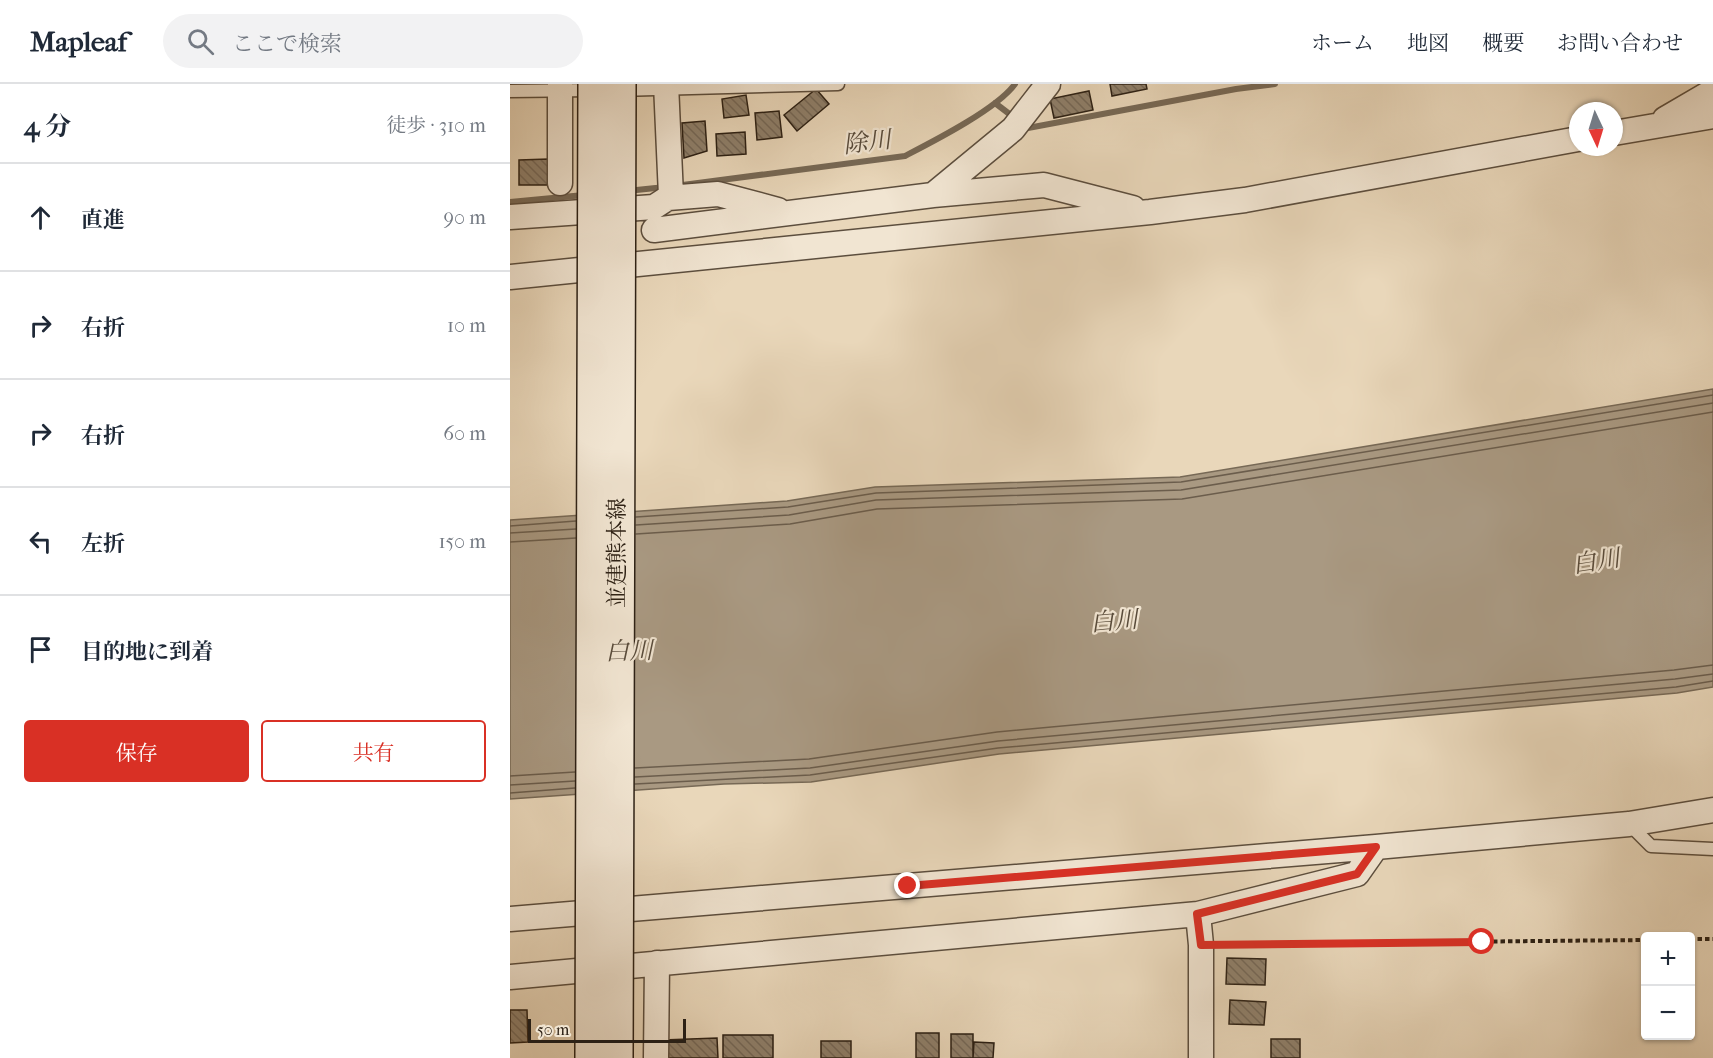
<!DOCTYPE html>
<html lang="ja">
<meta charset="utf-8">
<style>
:root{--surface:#fff;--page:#f2f2f3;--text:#1f2937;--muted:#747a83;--line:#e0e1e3;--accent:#d93025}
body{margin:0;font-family:"IM FELL French Canon","Noto Serif JP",serif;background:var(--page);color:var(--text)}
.controls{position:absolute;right:18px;bottom:18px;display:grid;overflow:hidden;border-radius:6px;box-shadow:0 2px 4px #0004}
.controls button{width:54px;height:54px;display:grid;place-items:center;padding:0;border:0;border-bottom:2px solid var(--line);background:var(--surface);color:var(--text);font:30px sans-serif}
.compass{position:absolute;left:1059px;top:18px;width:54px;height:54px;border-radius:50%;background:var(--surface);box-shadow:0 2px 4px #0004;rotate:176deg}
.scale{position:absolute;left:18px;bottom:15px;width:158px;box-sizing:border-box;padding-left:6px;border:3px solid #2d2115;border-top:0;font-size:16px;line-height:21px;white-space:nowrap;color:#2d2115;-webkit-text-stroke:4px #f1e5d2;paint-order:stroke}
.stop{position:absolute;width:18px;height:18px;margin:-14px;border:4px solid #d93025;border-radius:50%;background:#fff}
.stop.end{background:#d93025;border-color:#fff;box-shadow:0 2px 6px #0008}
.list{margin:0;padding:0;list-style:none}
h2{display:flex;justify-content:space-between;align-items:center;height:78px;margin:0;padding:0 24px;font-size:26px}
h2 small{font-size:20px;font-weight:400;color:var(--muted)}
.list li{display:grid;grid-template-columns:39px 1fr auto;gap:18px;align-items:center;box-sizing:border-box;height:108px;padding:0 24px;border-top:2px solid var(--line)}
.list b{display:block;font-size:22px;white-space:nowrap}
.list em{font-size:20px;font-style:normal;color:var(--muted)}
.actions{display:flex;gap:12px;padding:18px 24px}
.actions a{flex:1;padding:14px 0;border:2px solid var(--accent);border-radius:6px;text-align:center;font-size:21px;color:var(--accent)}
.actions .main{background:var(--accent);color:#fff}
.icon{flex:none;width:33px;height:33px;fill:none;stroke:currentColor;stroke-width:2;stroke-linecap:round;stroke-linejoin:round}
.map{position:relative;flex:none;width:1203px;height:974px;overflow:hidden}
header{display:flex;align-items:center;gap:36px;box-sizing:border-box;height:84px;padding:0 30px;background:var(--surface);border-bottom:2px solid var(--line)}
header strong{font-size:28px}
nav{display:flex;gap:33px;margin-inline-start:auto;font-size:21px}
.search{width:420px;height:54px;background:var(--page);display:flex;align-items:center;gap:15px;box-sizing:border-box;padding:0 21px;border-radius:33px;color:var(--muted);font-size:22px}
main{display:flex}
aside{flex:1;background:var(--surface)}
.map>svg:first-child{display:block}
</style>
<header>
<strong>Mapleaf</strong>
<div class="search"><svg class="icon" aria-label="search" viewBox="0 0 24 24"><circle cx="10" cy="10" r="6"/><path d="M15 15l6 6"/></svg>ここで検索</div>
<nav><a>ホーム</a><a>地図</a><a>概要</a><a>お問い合わせ</a></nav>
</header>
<main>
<aside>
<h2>4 分<small>徒歩 · 310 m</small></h2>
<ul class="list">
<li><svg class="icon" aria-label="ahead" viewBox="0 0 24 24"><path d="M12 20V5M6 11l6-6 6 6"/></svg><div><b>直進</b></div><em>90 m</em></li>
<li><svg class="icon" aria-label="right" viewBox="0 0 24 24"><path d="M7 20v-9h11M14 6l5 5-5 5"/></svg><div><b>右折</b></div><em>10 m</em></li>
<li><svg class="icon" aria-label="right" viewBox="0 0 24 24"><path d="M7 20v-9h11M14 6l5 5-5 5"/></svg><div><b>右折</b></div><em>60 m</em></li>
<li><svg class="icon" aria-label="left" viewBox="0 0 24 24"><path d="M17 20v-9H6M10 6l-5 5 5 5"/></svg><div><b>左折</b></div><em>150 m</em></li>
<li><svg class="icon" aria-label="arrive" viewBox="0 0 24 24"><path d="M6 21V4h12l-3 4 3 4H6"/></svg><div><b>目的地に到着</b></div></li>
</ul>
<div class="actions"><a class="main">保存</a><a>共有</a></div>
</aside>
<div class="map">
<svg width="1203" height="974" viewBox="0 0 1203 974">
<defs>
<pattern id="building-back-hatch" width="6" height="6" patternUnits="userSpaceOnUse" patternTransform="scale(1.5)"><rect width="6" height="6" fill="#8f806b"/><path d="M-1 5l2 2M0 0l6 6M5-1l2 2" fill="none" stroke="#756857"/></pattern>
</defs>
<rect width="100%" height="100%" fill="#e9d7ba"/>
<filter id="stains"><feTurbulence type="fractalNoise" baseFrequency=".00333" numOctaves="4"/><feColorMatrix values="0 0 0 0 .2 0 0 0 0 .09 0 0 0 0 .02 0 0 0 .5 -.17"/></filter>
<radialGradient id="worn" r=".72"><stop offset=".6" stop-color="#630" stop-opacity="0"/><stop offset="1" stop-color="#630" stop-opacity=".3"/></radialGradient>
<!-- water -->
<path fill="#a99982" stroke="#776956" stroke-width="1.5" d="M1203 305V603L1167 609 489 670 301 698 214 700 0 715V436L277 417 365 403 670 393Z"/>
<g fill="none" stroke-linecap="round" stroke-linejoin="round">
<!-- shore -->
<path stroke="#6b5d4c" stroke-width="1.5" d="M126 433 278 423 366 409 671 398 1203 311
M126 441 279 431 366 416 671 406 1203 319
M0 442 66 437
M0 449 66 445
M126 450 280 440 367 425 672 415 1203 328
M0 458 66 454
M125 684 299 675 487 648 1164 586 1203 581
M0 692 65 688
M125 693 300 684 488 657 1165 595 1203 590
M125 700 300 691 488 664 1166 603 1203 597
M0 701 65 697
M0 709 65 704"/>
<!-- stream -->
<path stroke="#776956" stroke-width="6" d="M485 19 506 35
M514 41 518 44 726 5 765 0
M165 102 395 72C424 57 487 25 505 0
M117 107 155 103
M0 118 74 111"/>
</g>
<!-- building -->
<path fill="url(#building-back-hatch)" stroke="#2d2115" stroke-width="1.5" d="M600 0H636L637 5 602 12Z
M306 5 319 20 287 47 274 31Z
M579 7 583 26 544 34 540 15Z
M236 11 239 31 214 34 212 15Z
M269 27 272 53 247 56 245 29Z
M195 37 197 67 174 74 172 39Z
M235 48 236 70 207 72 206 50Z
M38 75V101H9V76Z
M717 874 756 875 755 901 716 900Z
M720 916 756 918 754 941 719 940Z
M0 926H17L18 958 0 959Z
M406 949H429V974H406Z
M441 950H463V974H441Z
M213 951H263V974H213Z
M207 954 208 974H153V956Z
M761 955H790V974H761Z
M311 957H341V974H311Z
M464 958 484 959 483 974H463Z"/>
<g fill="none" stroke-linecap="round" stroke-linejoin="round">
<!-- lane casing -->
<g stroke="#5c4e3e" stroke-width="15">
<path id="lane" d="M109 6 328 0
M0 7 83 6
M1119 740 1141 762 1203 765"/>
</g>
<!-- street casing -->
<g stroke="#5c4e3e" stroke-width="27">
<path id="street" d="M50 0V99
M1155 35 1203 7
M1104 49 1203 32
M423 111 503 45 538 0
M158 114 208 110 268 126
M0 133 144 123 161 112 156 0
M144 146 423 111 534 101 623 124
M0 193 640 128 735 116 1068 55
M688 830 691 861V974
M0 835 866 763 1119 740 1203 726
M0 893 688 830 847 790 866 763
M146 974 147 879"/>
</g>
<!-- path -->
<path stroke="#2d2115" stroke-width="4" stroke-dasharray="4.5 3" stroke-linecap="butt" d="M1180 855H1203
M713 860 1136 856"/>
<!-- lane -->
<use href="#lane" stroke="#f1e5d2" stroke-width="12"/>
<!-- street -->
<use href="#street" stroke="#f1e5d2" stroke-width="24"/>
<!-- secondary-bridge casing -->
<g stroke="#2d2115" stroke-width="36" stroke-linecap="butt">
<path id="secondary-bridge" d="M82 974 85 0
M106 974 109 0"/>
</g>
<!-- secondary-bridge -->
<use href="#secondary-bridge" stroke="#f1e5d2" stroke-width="33"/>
</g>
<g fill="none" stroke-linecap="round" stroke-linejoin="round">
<!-- route -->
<path stroke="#d93025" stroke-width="8" d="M398 802 866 763 847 790 687 830 691 861 972 858"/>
</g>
<g text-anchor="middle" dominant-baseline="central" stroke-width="4.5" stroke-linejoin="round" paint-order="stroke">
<!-- street labels -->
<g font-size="22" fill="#2d2115" stroke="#f1e5d2">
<text transform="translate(107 469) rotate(-90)">並建熊本線</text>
</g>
<!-- water labels -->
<g font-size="24" font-style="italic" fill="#584b3b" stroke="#f1e5d2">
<text transform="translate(357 58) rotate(-7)">除川</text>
<text transform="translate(1086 477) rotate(-9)">白川</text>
<text transform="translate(604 537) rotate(-5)">白川</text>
<text transform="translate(119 567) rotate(-2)">白川</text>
</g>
</g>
<rect width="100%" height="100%" filter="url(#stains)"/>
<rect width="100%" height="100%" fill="url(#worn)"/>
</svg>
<div class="controls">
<button>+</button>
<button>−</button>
</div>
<svg class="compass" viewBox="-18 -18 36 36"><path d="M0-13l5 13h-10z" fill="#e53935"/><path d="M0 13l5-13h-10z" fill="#747a83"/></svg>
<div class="scale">50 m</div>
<div class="stop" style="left:972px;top:858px"></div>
<div class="stop end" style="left:398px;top:802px"></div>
</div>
</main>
